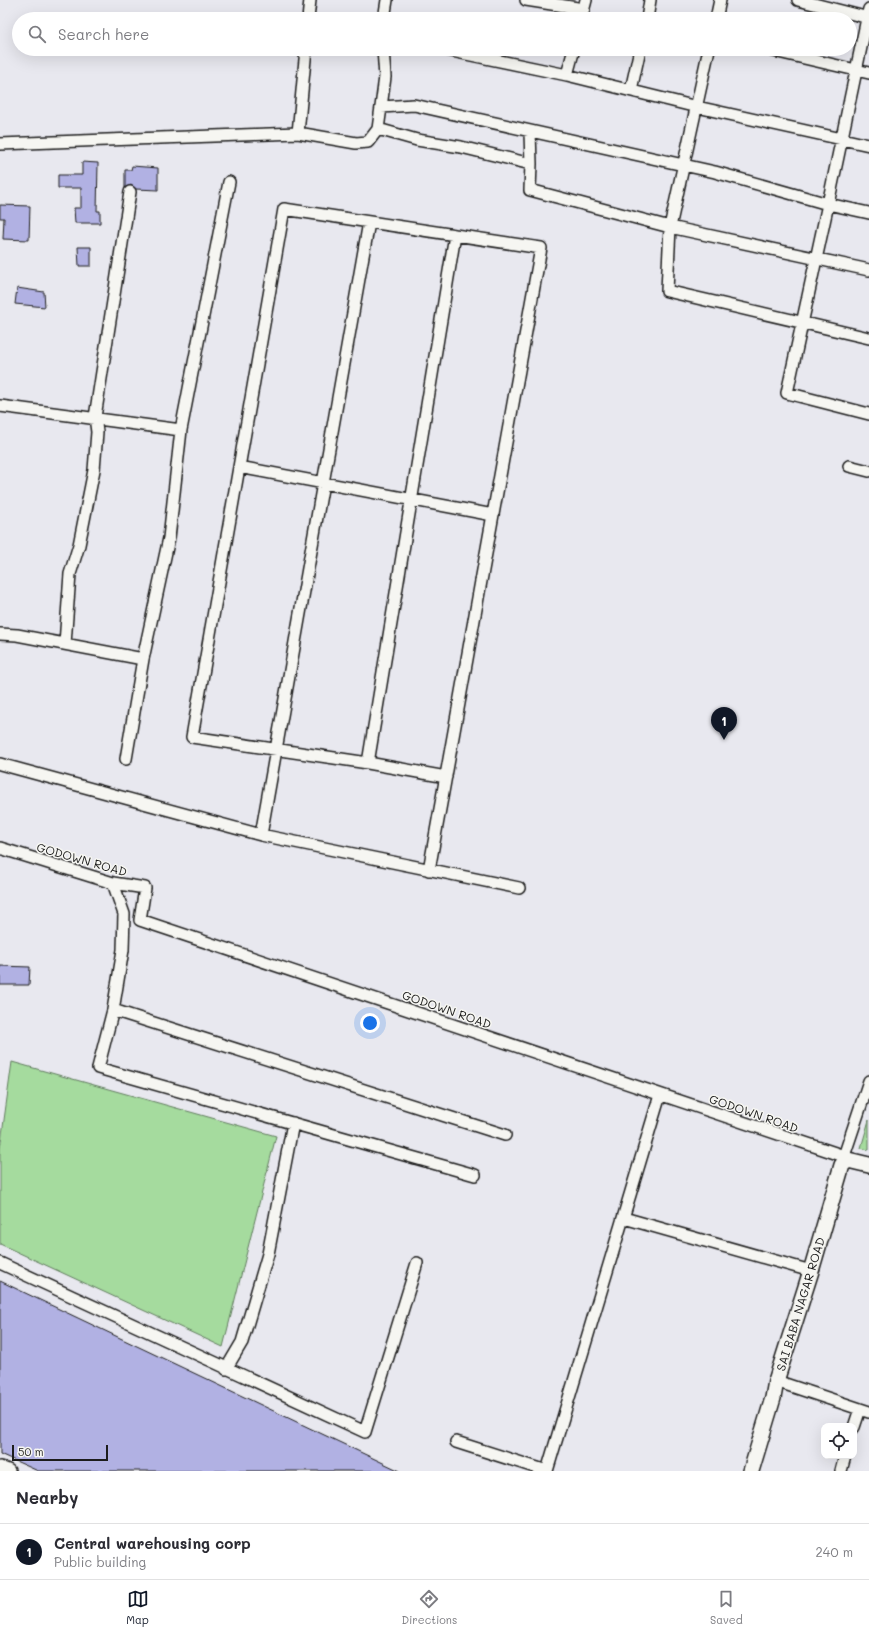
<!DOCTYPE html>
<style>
:root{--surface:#fff;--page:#f7f7f7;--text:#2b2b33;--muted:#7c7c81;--line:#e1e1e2;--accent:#111827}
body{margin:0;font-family:Mali,sans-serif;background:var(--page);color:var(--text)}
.controls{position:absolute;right:12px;bottom:12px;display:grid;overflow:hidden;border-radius:8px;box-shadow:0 4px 16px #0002}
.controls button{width:36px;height:36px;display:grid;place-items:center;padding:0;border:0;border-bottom:1px solid var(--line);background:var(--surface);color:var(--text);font:20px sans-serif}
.scale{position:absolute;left:12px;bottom:10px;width:96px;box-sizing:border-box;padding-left:4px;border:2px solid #1c1c1c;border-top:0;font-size:11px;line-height:14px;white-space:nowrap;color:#1c1c1c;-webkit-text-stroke:3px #f6f6f2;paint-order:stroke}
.you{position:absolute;left:370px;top:1023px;width:14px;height:14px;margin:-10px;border:3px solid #fff;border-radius:50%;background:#1a73e8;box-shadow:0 0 0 6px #1a73e833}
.badge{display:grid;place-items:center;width:26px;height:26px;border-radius:50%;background:var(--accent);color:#fff;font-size:13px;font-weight:700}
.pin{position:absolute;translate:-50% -33px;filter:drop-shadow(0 1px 2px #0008)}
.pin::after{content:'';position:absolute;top:21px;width:14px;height:12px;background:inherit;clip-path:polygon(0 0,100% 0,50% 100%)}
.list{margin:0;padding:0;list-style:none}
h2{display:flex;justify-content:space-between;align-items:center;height:52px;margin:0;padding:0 16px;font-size:17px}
h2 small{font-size:13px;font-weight:400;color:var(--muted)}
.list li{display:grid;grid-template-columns:26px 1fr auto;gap:12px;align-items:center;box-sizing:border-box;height:56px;padding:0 16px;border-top:1px solid var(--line)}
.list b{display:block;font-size:15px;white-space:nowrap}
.list p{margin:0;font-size:13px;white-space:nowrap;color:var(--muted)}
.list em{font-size:13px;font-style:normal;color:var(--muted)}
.icon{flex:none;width:22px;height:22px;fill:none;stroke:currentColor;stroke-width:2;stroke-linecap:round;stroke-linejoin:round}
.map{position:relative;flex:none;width:869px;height:1471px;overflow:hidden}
.search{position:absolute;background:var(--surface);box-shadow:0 4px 16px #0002;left:12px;right:12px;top:12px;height:44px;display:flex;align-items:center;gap:10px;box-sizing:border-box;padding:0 14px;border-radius:22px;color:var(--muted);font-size:15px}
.sheet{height:108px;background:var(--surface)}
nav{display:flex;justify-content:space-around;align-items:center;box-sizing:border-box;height:56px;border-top:1px solid var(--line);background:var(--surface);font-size:11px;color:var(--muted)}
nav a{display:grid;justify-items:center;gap:2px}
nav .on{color:var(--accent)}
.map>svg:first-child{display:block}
</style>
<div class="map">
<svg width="869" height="1471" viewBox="0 0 869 1471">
<rect width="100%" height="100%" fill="#e8e8ef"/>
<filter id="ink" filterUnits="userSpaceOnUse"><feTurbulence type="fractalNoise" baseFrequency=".025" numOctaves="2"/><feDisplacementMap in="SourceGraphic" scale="8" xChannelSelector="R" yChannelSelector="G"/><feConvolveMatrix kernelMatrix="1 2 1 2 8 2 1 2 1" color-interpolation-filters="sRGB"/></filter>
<g filter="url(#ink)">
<!-- green -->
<path fill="#a5db9e" stroke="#607c5d" d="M12 1062 276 1136 223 1347 0 1244V1149Z
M869 1120V1150L861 1148Z"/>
<!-- building -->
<path fill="#b1b1e3" stroke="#1c1c1c" d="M82 162 98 163 97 211H100V223H75L74 208H81V188H58V175H82Z
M132 166 158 168V190L136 189 131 185 125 188V170H131Z
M0 205 30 206 29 240 3 239 4 218H0Z
M78 247H91V266H79Z
M17 288 44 292 45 307 15 304Z
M0 966 30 967 29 985H0Z
M0 1281 400 1471H38L0 1454Z"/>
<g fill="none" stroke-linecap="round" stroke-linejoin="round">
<!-- minor casing -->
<g stroke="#1c1c1c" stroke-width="14">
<path id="minor" d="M526 0 584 9
M798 0 869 18
M308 19 310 0
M384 19 387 0
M581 19 586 0
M647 19 650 0
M716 19 720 0
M442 49 567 75 697 107 869 145
M709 49 670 227 869 270
M765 49 869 73
M567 75 574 49
M631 90 640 49
M381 107 385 77 383 49
M378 129 381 107 414 105 715 172 828 204 869 9
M530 132 531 164
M298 133 306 49
M0 144 298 133 356 143 368 142 378 129 417 140 461 147 531 164 530 190 670 227 667 291 869 338
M869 213 828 204 787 393 869 414
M0 406 181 430 229 182
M849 466 869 471
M239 467 493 515
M0 634 17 635 143 659 169 538 181 430
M65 644 70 574 79 545 94 470 97 432 95 417 130 192
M126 759 143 659
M368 763 446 777
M0 764 261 835 519 888
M261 835 369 222
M0 848 113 883 145 888 140 920 844 1156 869 1081
M429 870 541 248 284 209 192 737 368 763 455 235
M113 883 124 914 123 950 113 1010 98 1068 475 1175
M113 1010 505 1135
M624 1218 811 1271
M0 1263 365 1432 417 1263
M226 1369 242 1342 268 1254 293 1123
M776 1381 869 1412
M854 1427 860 1409
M456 1442 547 1471 660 1095
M841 1471 845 1456"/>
</g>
<!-- tertiary casing -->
<g stroke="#1c1c1c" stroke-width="16">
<path id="tertiary" d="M0 1468 8 1471"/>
</g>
<!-- secondary casing -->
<g stroke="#1c1c1c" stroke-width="18">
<path id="secondary" d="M751 1471 773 1398 776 1381 811 1271 842 1165 848 1160 869 1165"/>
</g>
<!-- minor -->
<use href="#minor" stroke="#f6f6f2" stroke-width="11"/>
<!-- tertiary -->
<use href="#tertiary" stroke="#f6f6f2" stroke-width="13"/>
<!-- secondary -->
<use href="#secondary" stroke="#f6f6f2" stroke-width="15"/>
</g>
</g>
<g text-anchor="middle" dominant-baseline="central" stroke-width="3" stroke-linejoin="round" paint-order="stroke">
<!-- street labels -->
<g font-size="12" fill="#1c1c1c" stroke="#f6f6f2">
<text transform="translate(82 859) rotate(16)">GODOWN ROAD</text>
<text transform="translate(447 1009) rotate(19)">GODOWN ROAD</text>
<text transform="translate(754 1113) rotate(19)">GODOWN ROAD</text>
<text transform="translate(800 1304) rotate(-73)">SAI BABA NAGAR ROAD</text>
</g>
</g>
</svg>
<div class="controls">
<button><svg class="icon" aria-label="locate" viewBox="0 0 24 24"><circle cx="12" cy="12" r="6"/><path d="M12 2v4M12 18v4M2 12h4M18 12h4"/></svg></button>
</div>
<div class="scale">50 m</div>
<div class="you"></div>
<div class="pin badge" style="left:724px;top:740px">1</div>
<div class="search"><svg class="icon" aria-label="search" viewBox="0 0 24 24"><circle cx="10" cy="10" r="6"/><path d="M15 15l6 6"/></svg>Search here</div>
</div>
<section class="sheet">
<h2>Nearby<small></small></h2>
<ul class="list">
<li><span class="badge">1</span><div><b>Central warehousing corp</b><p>Public building</p></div><em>240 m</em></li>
</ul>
</section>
<nav>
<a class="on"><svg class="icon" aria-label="map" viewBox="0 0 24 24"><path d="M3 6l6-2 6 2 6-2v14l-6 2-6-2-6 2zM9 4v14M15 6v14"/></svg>Map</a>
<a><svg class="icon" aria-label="directions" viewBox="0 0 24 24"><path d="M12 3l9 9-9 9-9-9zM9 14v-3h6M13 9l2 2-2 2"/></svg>Directions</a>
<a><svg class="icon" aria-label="saved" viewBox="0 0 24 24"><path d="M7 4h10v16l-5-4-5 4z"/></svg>Saved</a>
</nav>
